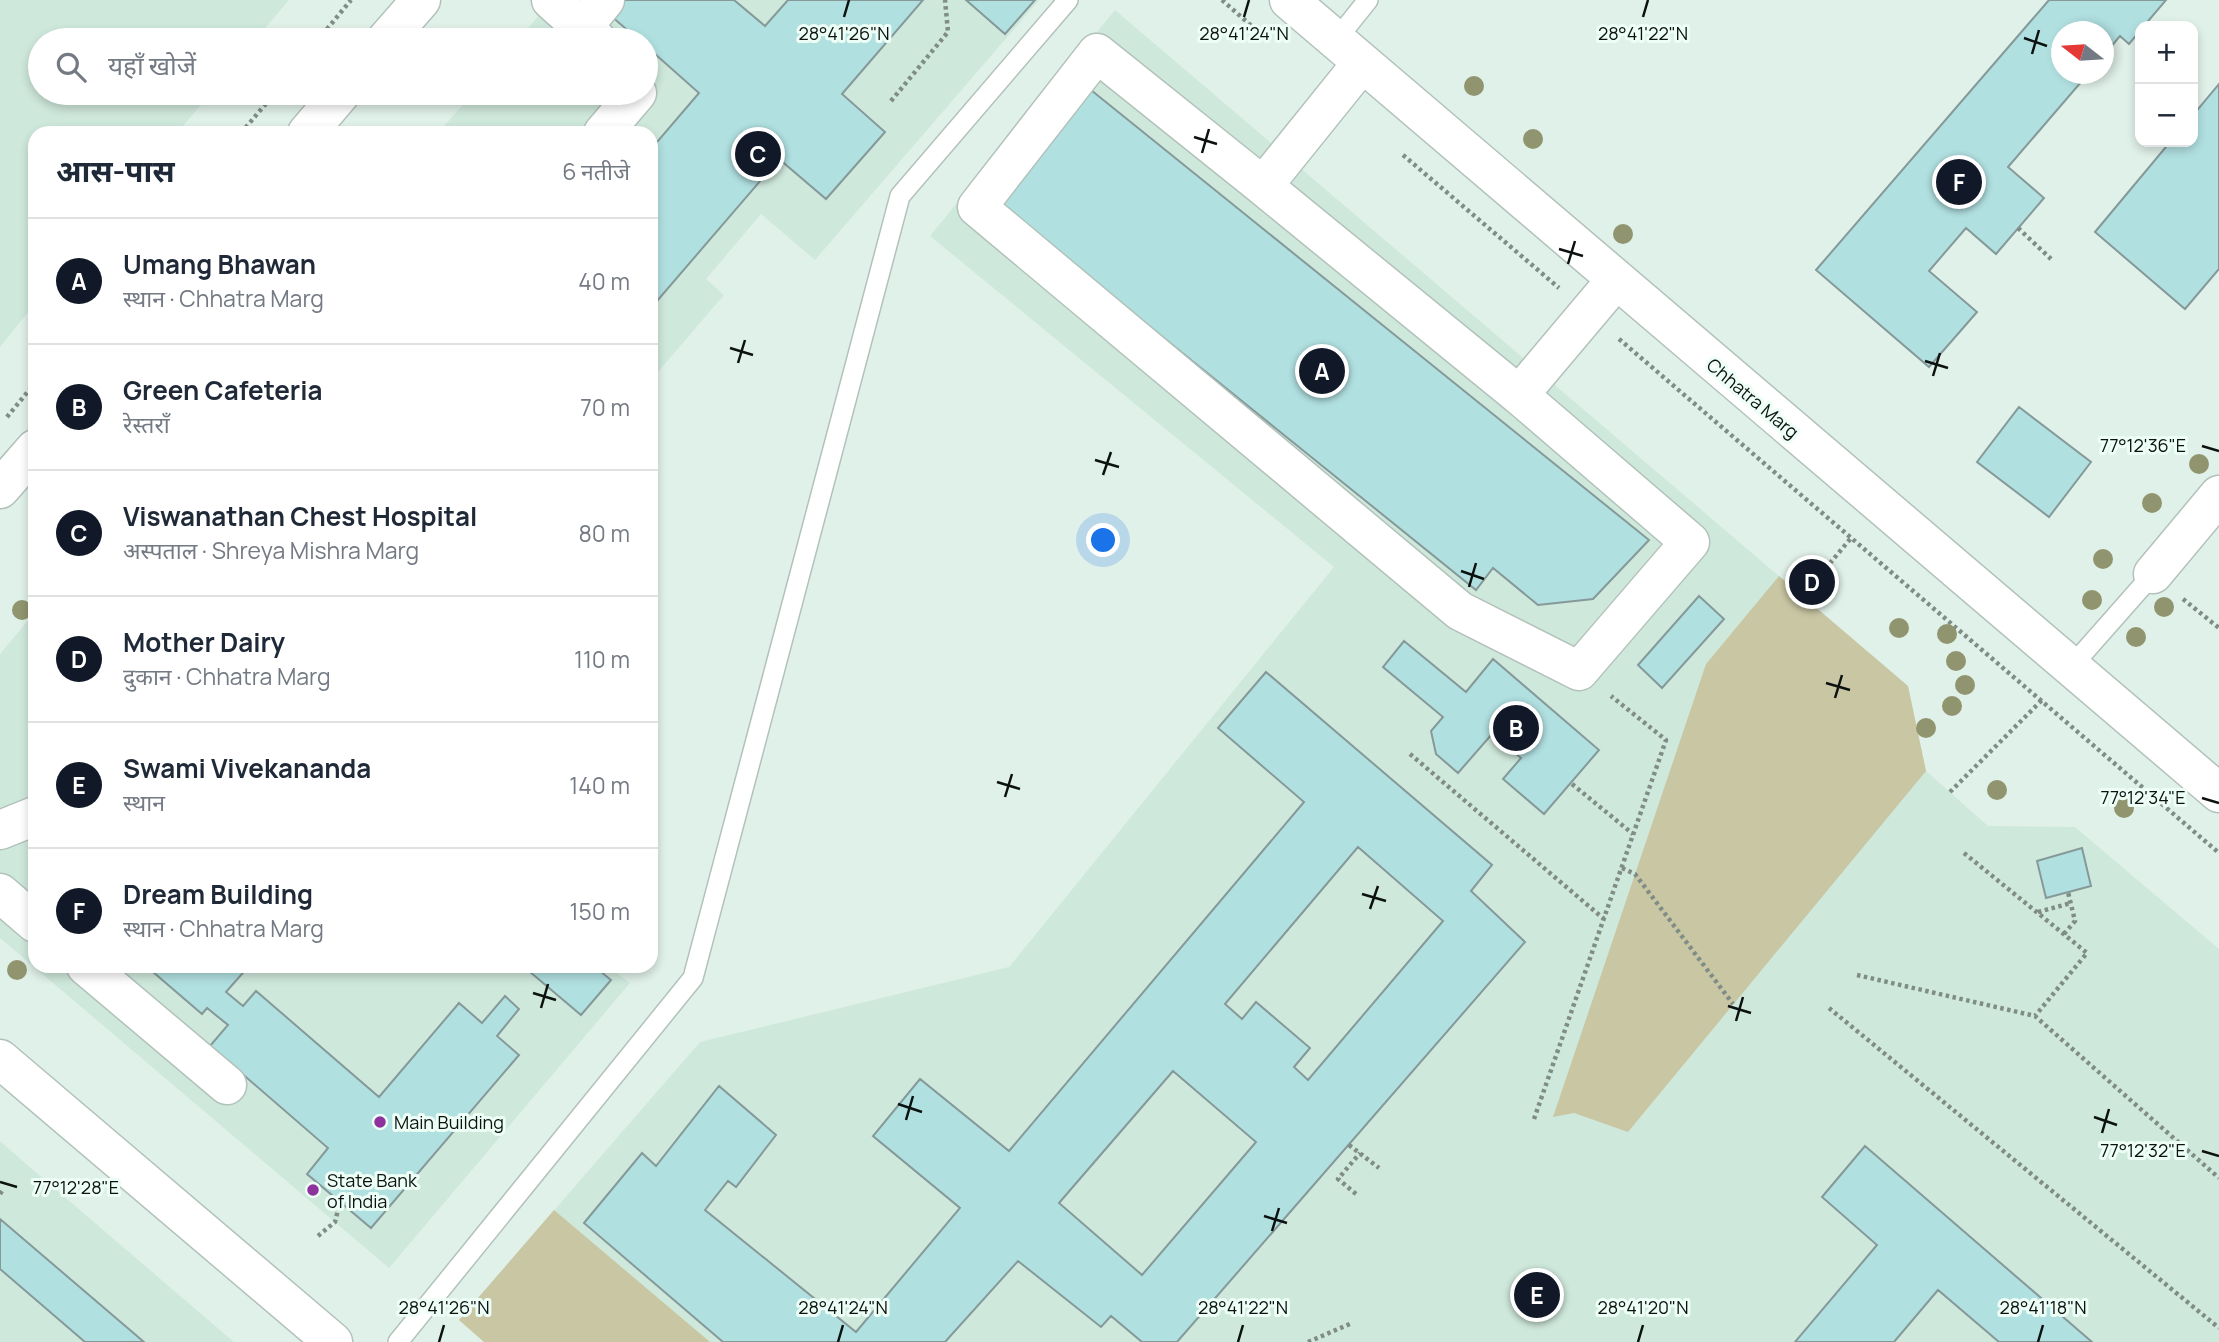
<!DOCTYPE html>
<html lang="hi">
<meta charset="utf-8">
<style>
:root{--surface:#fff;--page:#f6f6f7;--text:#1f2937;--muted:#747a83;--line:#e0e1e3;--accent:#111827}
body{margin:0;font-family:Manrope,"Noto Sans Devanagari",sans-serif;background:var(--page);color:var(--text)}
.controls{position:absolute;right:21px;top:21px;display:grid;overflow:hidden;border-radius:14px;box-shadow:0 4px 10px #0003}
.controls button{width:63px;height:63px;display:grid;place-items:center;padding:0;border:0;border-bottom:2px solid var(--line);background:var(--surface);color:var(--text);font:35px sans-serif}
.compass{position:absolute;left:2051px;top:21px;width:63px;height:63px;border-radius:50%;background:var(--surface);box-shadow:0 4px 10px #0003;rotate:287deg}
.you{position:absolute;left:1104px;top:541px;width:24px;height:24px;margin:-18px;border:5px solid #fff;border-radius:50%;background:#1a73e8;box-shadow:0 0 0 10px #1a73e833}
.badge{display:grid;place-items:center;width:46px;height:46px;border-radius:50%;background:var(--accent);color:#fff;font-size:23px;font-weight:700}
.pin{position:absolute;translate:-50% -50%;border:4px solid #fff;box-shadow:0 2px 7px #0006}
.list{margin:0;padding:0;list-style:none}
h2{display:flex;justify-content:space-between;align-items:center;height:91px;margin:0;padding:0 28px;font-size:30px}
h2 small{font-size:23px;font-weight:400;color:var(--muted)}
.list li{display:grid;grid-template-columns:46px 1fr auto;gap:21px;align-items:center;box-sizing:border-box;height:126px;padding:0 28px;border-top:2px solid var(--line)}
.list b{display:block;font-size:26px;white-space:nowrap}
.list p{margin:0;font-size:23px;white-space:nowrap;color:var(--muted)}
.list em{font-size:23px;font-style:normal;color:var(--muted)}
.icon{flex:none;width:38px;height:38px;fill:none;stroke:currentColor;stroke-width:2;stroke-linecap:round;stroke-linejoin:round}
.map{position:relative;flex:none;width:2219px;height:1342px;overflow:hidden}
.search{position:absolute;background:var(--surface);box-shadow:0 4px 10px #0003;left:28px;top:28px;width:630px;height:77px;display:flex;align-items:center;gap:18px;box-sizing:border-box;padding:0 24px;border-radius:38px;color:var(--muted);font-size:26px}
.panel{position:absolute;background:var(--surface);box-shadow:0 4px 10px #0003;left:28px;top:126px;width:630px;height:847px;border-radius:21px}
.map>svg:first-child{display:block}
</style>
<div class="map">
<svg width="2219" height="1342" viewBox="0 0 2219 1342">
<rect width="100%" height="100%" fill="#e0f1e9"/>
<!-- built -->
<path fill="#cfe8dc" d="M0 0H289L255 40H40V93H211L177 133H35V304L0 347Z
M552 0H1039L815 260 761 214 706 279 724 295 651 380V133H438L473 93H646V40H518Z
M1115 10 1908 686 1926 771 1988 826 2075 827 2219 949V1342H484L459 1320 700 1042 1009 967 1334 567 930 236Z
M35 612V966H608L630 983 389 1268 0 938V654Z
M0 1141 25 1163 234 1342H0Z"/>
<!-- green -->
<path fill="#c9c6a3" d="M1779 576 1908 686 1926 771 1628 1132 1574 1113 1553 1117 1706 664Z
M554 1210 710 1342H484L459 1320Z"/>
<!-- building -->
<path fill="#b1e0e1" stroke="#869999" stroke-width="2" fill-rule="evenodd" d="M625 0H734L765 26 788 0H923L842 94 885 132 826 199 779 159 651 308V149L699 93 646 46V40H639L611 16Z
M966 0H1035L1005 34Z
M2049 0H2166L2144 26H2140V31L2129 44 2120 36 2104 55V32H2062V74H2088L2008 167 2044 198 1996 254 1966 228 1929 271 1977 312 1929 367 1816 270Z
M2219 84V269L2185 309 2095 232 2170 142H2193V115Z
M1086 86 1649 540 1593 599 1538 605 1493 568 1476 590 994 201Z
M2019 407 2091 462 2049 517 1977 462Z
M1811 565 1830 582 1816 597 1797 580Z
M1699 596 1724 619 1662 688 1638 665Z
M1404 641 1466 692 1493 659 1599 750 1544 814 1503 779 1521 758 1492 734 1458 773 1436 754 1431 731 1443 717 1383 667Z
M1266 672 1492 865 1471 891 1525 942 1177 1342H1142L1111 1316 1101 1327 1018 1261 945 1342H723L584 1223 642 1153 656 1166 719 1086 776 1135 736 1187 728 1181 705 1210 856 1332 960 1208 873 1136 920 1079 1009 1151 1304 802 1218 728ZM1358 847 1443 921 1308 1080 1294 1067 1310 1048 1256 1002 1242 1019 1225 1004ZM1173 1071 1256 1142 1142 1275 1059 1203Z
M2082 848 2091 886 2046 898 2037 861Z
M146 966H249L226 992 243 1006 256 991 379 1097 459 1003 482 1023 505 996 519 1009 497 1036 519 1055 371 1228 307 1174 328 1148 210 1046 228 1025 207 1008 202 1014Z
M523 966H594L611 980 581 1015Z
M1865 1146 2092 1342H1999L1938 1290 1894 1342H1795L1877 1245 1822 1197Z
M0 1219 144 1342H85L0 1269Z"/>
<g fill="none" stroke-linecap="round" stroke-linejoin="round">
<!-- lane casing -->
<g stroke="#b2c2bb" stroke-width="22">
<path id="lane" d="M1336 40 1368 0
M2070 668 2153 574
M398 1342 693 978 900 196 1068 0"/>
</g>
<!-- street casing -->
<g stroke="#b2c2bb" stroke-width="41">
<path id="street" d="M551 0 582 28
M597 40 582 28 605 0
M1362 63 1263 186 1519 395 1615 281
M603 133 637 93
M1263 186 1097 53 977 207 1460 611 1579 671 1690 542 1519 395
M2153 574 2219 495
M0 830 35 816
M0 893 35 923
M86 966 227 1085"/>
</g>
<!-- secondary casing -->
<g stroke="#b2c2bb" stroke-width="41">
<path id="secondary" d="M1289 0 2219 793
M386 40 421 0
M307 133 341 93
M0 489 35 449
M0 1059 333 1342"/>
</g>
<!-- path -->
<path stroke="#808d87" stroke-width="4.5" stroke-dasharray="3.5 3.5" stroke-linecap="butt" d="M1222 0 1263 36
M318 40 351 0
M891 101 948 32 945 0
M241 133 275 93
M1403 155 1559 288
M2018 228 2051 259
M1619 339 2219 853
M7 417 35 383
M1821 574 1851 538
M2183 599 2219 628
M1410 754 1604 919
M1572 784 1633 834
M1950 792 2043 699
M1964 853 2087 953 2035 1016
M1622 868 1635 874 1733 1004
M2038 912 2071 903
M2064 934 2075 921 2068 892
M1857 975 2035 1016 2219 1178
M1829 1008 2219 1328
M1534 1119 1666 740 1611 696
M1349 1145 1379 1168
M0 1194 2 1191
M1356 1194 1338 1179 1360 1153
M318 1236 335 1222 340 1202
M1308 1342 1352 1323"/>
<!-- lane -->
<use href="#lane" stroke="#fff" stroke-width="19"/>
<!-- street -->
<use href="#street" stroke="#fff" stroke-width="38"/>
<!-- secondary -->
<use href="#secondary" stroke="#fff" stroke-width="38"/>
</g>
<!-- trees -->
<g fill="#91956f">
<circle cx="1474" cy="86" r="10"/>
<circle cx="1533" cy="139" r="10"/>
<circle cx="1623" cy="234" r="10"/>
<circle cx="2199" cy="464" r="10"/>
<circle cx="2152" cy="503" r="10"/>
<circle cx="2103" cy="559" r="10"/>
<circle cx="2092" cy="600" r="10"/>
<circle cx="2164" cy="607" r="10"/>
<circle cx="22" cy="610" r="10"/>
<circle cx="1899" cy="628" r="10"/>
<circle cx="1947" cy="634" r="10"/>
<circle cx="2136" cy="637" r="10"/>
<circle cx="1956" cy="661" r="10"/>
<circle cx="1965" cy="685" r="10"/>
<circle cx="1952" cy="706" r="10"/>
<circle cx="1926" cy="728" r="10"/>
<circle cx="1997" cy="790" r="10"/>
<circle cx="2124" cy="808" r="10"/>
<circle cx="17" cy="970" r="10"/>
</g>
<!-- ticks -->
<path fill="none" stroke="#0c1210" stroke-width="2.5" d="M844 17 849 0M1244 17 1249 0M1643 17 1648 0M2024 38 2047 46M2032 54 2039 30M1194 137 1217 144M1202 153 1209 129M1559 249 1583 256M1568 264 1575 241M730 348 753 355M1925 361 1948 368M738 363 745 340M1933 376 1940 353M2202 446 2219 451M1095 460 1119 467M1103 475 1111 452M1461 571 1484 579M1469 587 1476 563M1826 683 1850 690M1835 698 1842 675M997 782 1020 789M1005 797 1012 774M2202 798 2219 803M1362 894 1386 901M1370 909 1378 886M533 993 556 1000M1728 1006 1751 1013M541 1008 548 984M1736 1021 1743 997M898 1104 922 1112M2094 1117 2117 1125M906 1120 913 1096M2102 1133 2109 1109M2202 1151 2219 1156M0 1182 17 1187M1264 1216 1287 1223M1272 1231 1279 1208M439 1342 444 1325M838 1342 843 1325M1238 1342 1243 1325M1638 1342 1643 1325M2038 1342 2043 1325"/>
<!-- markers -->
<g fill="#8e329d" stroke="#edfef6" stroke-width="2.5">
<circle cx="380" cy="1122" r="7"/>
<circle cx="313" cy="1190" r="7"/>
</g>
<g text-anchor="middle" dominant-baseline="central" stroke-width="6" stroke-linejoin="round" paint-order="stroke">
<!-- street labels -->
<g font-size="18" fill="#0c1210" stroke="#edfef6">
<text transform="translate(1753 398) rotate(40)">Chhatra Marg</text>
</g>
<!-- poi labels -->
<g font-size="18" fill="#0c1210" stroke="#edfef6" text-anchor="start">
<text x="394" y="1122">Main Building</text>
<text x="327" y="1180">State Bank<tspan x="327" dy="21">of India</tspan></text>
</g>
</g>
<g font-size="18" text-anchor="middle" fill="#0c1210" stroke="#edfef6" stroke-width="6" stroke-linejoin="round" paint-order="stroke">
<text x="844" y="40">28°41'26"N</text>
<text x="1244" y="40">28°41'24"N</text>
<text x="1643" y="40">28°41'22"N</text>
<text x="2143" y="452">77°12'36"E</text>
<text x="2143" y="804">77°12'34"E</text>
<text x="2143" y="1157">77°12'32"E</text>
<text x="76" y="1194">77°12'28"E</text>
<text x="444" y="1314">28°41'26"N</text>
<text x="843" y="1314">28°41'24"N</text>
<text x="1243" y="1314">28°41'22"N</text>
<text x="1643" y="1314">28°41'20"N</text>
<text x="2043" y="1314">28°41'18"N</text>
</g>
</svg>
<div class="controls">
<button>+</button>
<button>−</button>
</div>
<svg class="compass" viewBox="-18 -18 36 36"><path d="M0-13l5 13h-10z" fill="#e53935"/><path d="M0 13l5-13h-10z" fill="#747a83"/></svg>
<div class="you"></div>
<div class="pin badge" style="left:1322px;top:371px">A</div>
<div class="pin badge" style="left:1516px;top:728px">B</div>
<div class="pin badge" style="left:758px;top:154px">C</div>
<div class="pin badge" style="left:1812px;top:582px">D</div>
<div class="pin badge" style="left:1537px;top:1295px">E</div>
<div class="pin badge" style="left:1959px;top:182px">F</div>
<div class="search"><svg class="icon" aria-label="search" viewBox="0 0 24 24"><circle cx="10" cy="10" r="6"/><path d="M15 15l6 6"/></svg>यहाँ खोजें</div>
<section class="panel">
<h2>आस-पास<small>6 नतीजे</small></h2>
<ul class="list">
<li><span class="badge">A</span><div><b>Umang Bhawan</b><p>स्थान · Chhatra Marg</p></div><em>40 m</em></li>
<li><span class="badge">B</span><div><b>Green Cafeteria</b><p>रेस्तराँ</p></div><em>70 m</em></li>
<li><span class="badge">C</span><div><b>Viswanathan Chest Hospital</b><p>अस्पताल · Shreya Mishra Marg</p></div><em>80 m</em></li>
<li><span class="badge">D</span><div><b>Mother Dairy</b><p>दुकान · Chhatra Marg</p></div><em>110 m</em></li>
<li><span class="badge">E</span><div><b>Swami Vivekananda</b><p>स्थान</p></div><em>140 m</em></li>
<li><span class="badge">F</span><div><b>Dream Building</b><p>स्थान · Chhatra Marg</p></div><em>150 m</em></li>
</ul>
</section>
</div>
